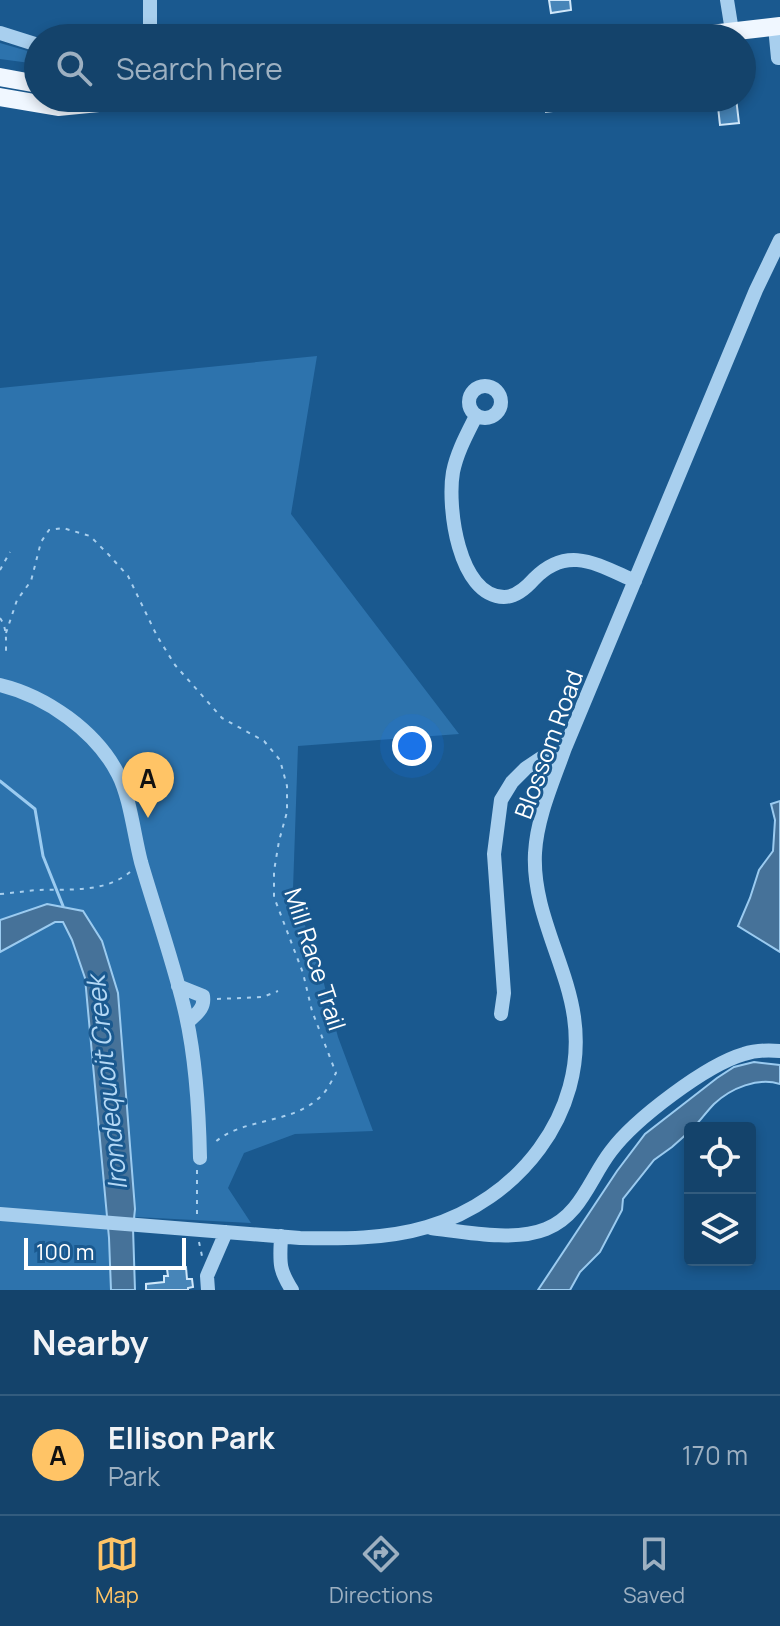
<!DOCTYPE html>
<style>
:root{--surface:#14436b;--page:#214e73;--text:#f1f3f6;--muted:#9db0c1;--line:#335c7e;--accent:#ffc466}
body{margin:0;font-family:Manrope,sans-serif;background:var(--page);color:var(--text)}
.controls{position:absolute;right:24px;bottom:24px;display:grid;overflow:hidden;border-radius:8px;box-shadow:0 4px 12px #0003}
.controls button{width:72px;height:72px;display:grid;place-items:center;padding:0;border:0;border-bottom:2px solid var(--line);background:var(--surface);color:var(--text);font:40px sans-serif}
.scale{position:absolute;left:24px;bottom:20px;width:162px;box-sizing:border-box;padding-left:8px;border:4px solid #fff;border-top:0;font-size:22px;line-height:28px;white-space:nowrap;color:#fff;-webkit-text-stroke:6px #1a598f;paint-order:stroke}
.you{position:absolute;left:412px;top:746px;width:28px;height:28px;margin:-20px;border:6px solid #fff;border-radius:50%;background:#1a73e8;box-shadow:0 0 0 12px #1a73e833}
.badge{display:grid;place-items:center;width:52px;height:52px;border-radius:50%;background:var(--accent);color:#111;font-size:26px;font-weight:700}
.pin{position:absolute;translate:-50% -66px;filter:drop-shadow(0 2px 4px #0008)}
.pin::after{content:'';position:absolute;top:42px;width:28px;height:24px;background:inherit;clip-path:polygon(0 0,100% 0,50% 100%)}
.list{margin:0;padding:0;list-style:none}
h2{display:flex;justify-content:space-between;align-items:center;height:104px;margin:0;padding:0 32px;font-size:34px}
h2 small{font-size:26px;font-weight:400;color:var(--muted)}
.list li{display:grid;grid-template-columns:52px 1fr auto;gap:24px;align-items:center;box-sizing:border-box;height:120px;padding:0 32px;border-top:2px solid var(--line)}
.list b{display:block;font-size:30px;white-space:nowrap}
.list p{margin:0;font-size:26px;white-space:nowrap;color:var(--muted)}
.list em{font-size:26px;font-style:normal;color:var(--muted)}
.icon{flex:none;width:44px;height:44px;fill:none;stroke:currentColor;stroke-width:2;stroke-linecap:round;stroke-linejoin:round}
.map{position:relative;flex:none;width:780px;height:1290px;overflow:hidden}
.search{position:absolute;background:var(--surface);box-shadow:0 4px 12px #0003;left:24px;right:24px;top:24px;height:88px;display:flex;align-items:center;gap:20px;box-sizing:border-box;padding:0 28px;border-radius:44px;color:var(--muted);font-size:30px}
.sheet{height:224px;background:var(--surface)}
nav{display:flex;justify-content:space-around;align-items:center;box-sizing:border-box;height:112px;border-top:2px solid var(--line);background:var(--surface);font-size:22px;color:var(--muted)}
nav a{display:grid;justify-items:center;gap:4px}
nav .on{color:var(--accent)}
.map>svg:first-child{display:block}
</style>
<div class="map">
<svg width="780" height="1290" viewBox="0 0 780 1290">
<rect width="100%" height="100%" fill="#1a598f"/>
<!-- green -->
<path fill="#2d73ad" d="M0 43 38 54V60L30 63 0 59Z
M317 356 291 514 459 734 298 746 293 889 323 980 338 1037 373 1131 295 1134 244 1153 228 1188 251 1223 136 1217 133 1228 135 1290H0V388Z"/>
<!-- water -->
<path fill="#467299" stroke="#9bcbf0" stroke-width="2" d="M780 801V952L738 926 750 898 759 870 773 851 775 820 771 804Z
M47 904 83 911 102 941 118 993 135 1209 133 1228 135 1290H111L109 1238 85 978 72 940 63 922H55L0 952V920Z
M754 1062 780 1065V1084C758 1077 731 1088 714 1104 707 1111 701 1120 693 1128H690V1131L672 1147 654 1160 623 1199 622 1210 600 1252 580 1272 570 1290H538L617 1171 645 1134 717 1078 734 1067Z"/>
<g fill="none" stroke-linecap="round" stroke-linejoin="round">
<!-- stream -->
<path stroke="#9bcbf0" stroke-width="3" d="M0 781 35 809 43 856 63 906"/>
</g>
<!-- building -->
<path fill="#4785b8" stroke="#cfe7fa" stroke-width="2" d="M549 0H570L571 10 551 13Z
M545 98H561L562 110 546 112Z
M694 98H736L739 123 720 125 718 107 696 109Z
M186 1267 187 1279H192L193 1287 188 1288V1290H146V1284L164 1282V1276H168L167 1269Z"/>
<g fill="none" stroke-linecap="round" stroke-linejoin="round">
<!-- path -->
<path stroke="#a8cfee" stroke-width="2" stroke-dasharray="4 6" stroke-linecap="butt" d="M0 570 10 552
M0 618C7 628 6 639 6 652
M6 633 17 600 31 581 41 542 49 530 63 528 90 536 109 555 128 576 157 636 175 665 222 718 264 741 280 760 287 786V812L279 841 274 871V897L303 973 312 1011 336 1073C332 1080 328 1089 322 1095 293 1126 241 1116 212 1145
M0 894C13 893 25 891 38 890 69 889 105 893 130 872
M217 999 263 997 278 991
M197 1170V1216
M199 1242 202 1256"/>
<!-- minor -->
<path stroke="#a8cfee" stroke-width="14" d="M150 0V38
M727 0 732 31
M775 27 778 58H780
M0 33 38 45
M469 402a16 16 0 1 1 32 0a16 16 0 1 1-32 0Z
M476 416C467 434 457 452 453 472 447 506 458 596 504 597 516 597 526 588 534 579 568 544 598 565 635 581
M0 685C46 696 96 731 118 774 130 797 134 835 141 862 155 910 172 958 184 1007 196 1056 199 1108 200 1158
M178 986 203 996C205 1009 196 1014 188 1022
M501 1014 504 993 494 854 501 800 512 782 526 768 541 758 562 755
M0 1214 300 1238C341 1239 387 1239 427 1227 517 1201 588 1114 574 1017 566 962 532 911 535 853 537 817 553 782 565 748L756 290 780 240
M431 1228C465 1232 514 1242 546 1229 581 1215 590 1178 611 1151 635 1119 706 1065 744 1054 756 1050 768 1050 780 1051
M281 1236C280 1262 278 1268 292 1290
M208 1290 207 1276 226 1232"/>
<!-- major -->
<path stroke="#f0f7ff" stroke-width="18" d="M676 38 780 26
M0 77 38 84
M0 97 58 107 119 101 149 103 240 98"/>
</g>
<g text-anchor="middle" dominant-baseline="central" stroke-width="6" stroke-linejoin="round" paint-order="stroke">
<!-- street labels -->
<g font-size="24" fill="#fff" stroke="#1a598f">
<text transform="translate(548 744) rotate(-70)">Blossom Road</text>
<text transform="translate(316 959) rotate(72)">Mill Race Trail</text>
</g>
<!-- water labels -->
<g font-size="26" font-style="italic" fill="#b4d8f5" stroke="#1a598f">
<text transform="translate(106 1083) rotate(-96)">Irondequoit Creek</text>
</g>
</g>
</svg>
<div class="controls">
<button><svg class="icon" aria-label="locate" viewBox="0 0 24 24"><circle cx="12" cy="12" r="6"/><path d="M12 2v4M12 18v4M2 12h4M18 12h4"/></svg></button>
<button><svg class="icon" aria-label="layers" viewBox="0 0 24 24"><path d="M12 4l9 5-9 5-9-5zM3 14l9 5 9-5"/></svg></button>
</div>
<div class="scale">100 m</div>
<div class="you"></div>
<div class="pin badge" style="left:148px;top:818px">A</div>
<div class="search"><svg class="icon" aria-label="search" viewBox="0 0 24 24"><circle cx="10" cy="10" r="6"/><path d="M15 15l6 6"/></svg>Search here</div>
</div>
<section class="sheet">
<h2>Nearby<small></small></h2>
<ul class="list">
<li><span class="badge">A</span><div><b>Ellison Park</b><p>Park</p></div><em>170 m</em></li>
</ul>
</section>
<nav>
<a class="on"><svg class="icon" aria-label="map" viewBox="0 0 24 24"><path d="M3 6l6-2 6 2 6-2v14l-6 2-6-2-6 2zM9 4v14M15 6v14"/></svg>Map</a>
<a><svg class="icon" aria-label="directions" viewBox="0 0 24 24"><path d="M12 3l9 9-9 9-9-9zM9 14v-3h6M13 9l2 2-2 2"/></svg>Directions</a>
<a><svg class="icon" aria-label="saved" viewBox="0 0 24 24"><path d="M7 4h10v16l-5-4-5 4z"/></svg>Saved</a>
</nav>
